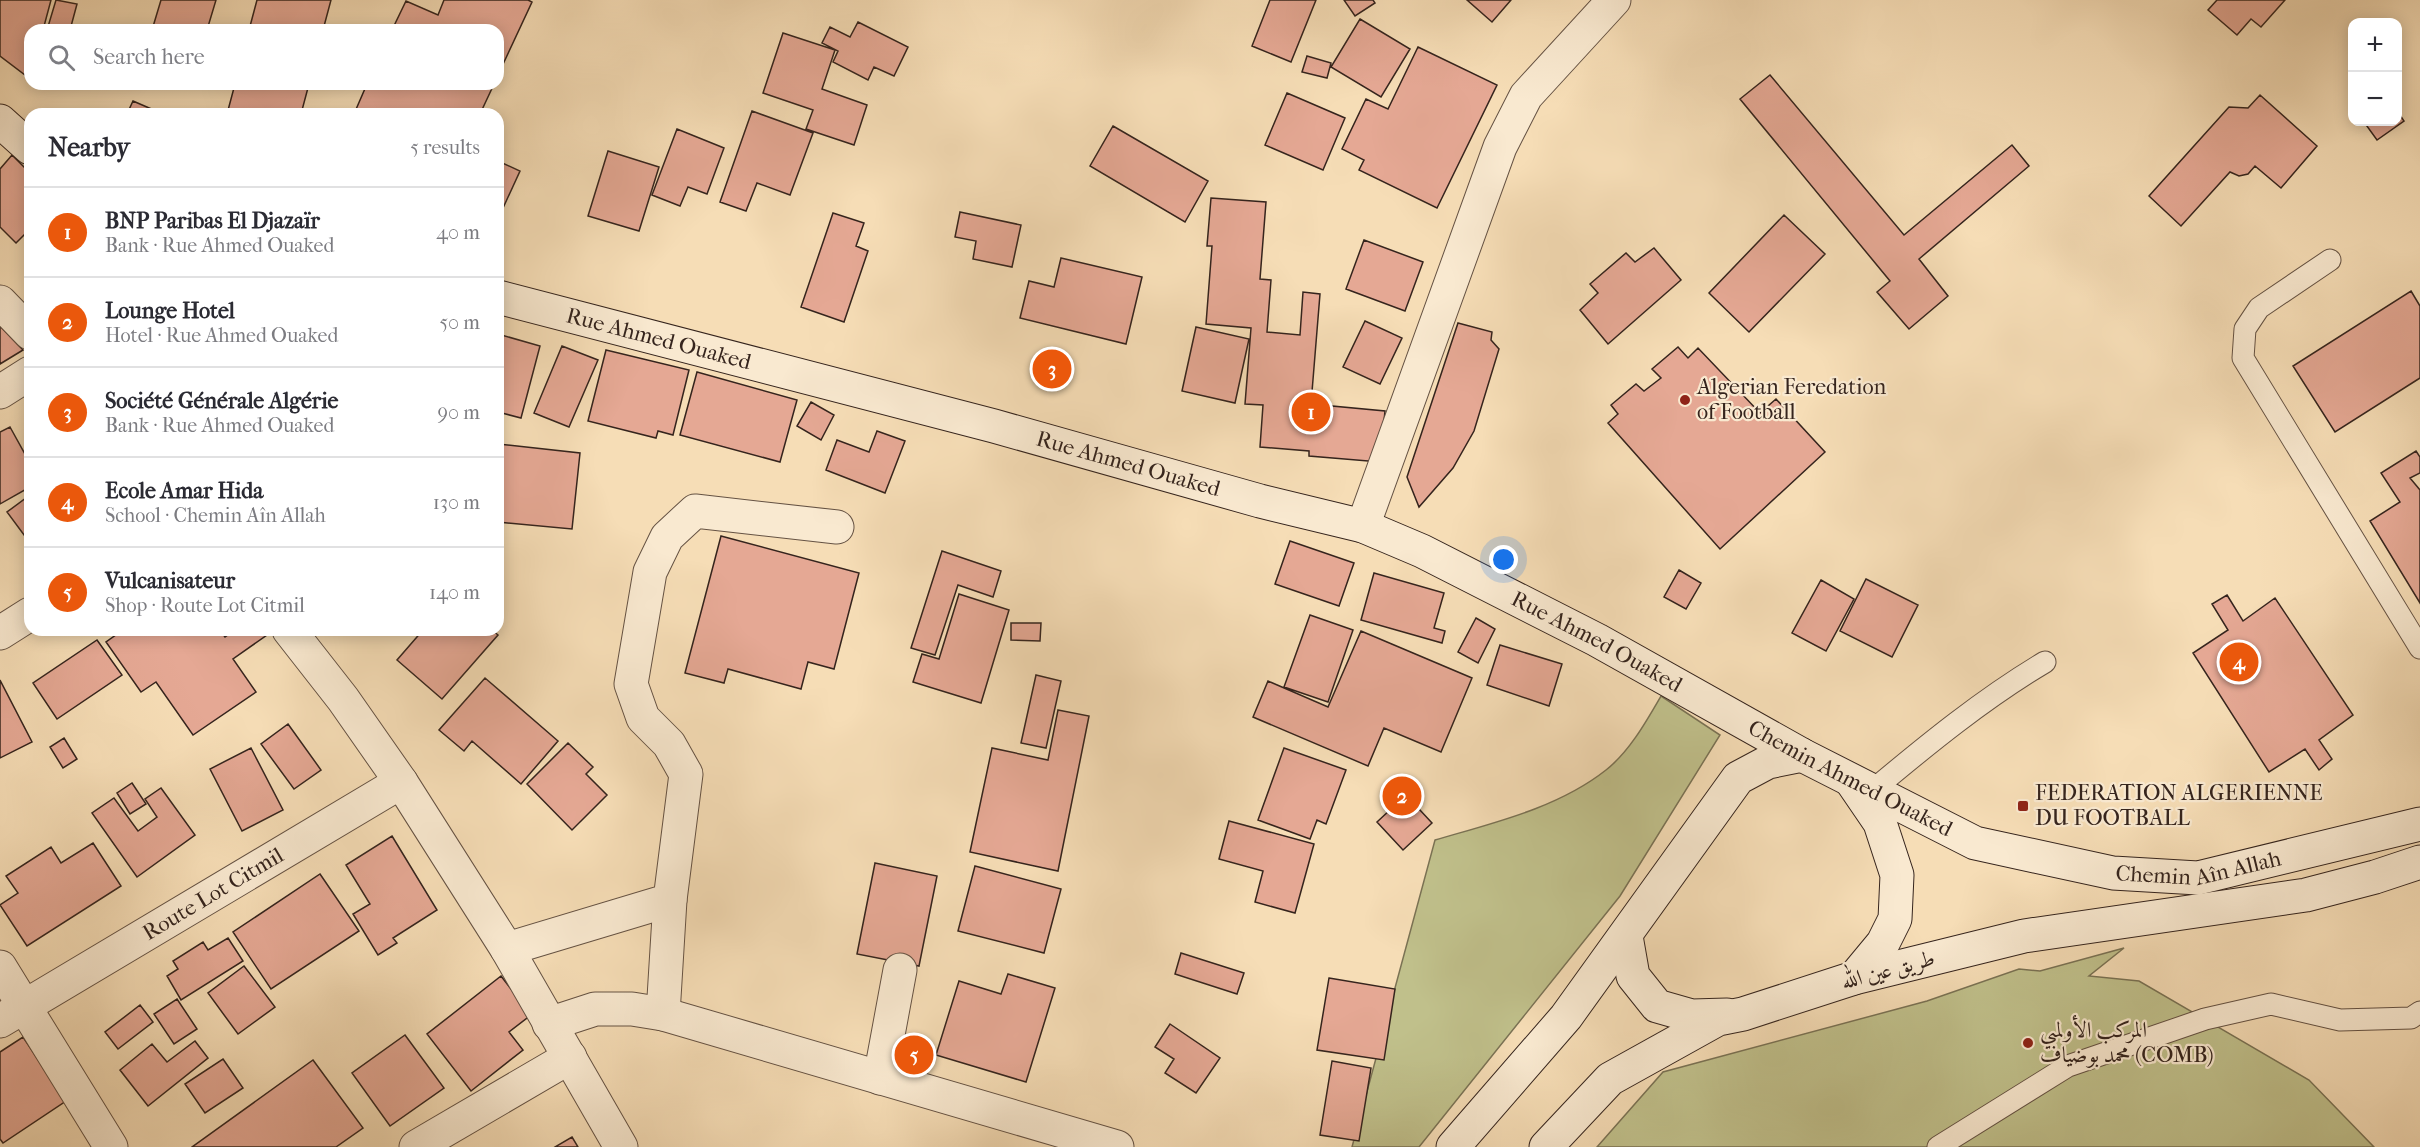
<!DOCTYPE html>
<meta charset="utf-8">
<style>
:root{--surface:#fff;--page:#f2f2f3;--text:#2b2b33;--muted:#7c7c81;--line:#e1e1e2;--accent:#ea580c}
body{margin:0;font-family:"IM FELL French Canon",Amiri,serif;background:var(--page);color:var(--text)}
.controls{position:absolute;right:18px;top:18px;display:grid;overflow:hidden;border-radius:12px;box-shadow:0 3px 15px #0003}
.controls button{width:54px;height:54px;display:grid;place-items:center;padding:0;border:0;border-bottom:2px solid var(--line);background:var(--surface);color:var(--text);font:30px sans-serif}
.you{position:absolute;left:1504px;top:560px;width:21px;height:21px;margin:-15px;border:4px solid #fff;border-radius:50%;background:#1a73e8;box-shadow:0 0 0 9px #1a73e833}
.badge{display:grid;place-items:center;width:39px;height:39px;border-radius:50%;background:var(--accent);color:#fff;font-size:20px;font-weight:700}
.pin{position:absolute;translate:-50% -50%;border:3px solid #fff;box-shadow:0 2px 6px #0006}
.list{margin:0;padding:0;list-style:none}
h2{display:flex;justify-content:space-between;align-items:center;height:78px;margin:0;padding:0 24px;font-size:26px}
h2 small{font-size:20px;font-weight:400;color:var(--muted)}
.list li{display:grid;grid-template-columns:39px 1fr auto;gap:18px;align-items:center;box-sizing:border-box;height:90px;padding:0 24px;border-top:2px solid var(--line)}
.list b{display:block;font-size:22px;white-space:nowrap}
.list p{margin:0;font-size:20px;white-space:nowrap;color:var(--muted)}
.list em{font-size:20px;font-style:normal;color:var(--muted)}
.icon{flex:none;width:33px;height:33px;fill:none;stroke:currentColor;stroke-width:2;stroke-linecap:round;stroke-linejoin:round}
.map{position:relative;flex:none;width:2420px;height:1147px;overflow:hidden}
.search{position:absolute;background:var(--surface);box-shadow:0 3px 15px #0003;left:24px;top:24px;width:480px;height:66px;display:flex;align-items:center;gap:15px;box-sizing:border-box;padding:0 21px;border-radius:18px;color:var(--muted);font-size:22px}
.panel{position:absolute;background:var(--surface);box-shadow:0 3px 15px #0003;left:24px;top:108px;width:480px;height:528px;border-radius:18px}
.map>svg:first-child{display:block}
</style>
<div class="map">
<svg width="2420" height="1147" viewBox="0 0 2420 1147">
<rect width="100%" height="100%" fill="#f6ddb6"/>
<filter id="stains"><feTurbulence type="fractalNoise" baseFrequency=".00333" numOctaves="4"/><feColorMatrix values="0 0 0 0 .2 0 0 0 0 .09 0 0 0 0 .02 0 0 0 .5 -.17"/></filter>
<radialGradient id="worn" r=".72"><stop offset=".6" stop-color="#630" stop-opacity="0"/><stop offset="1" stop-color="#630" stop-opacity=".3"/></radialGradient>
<!-- green -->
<path fill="#c0c08b" stroke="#7a7254" stroke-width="1.5" d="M1661 696 1720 735 1620 896 1419 1147H1352L1435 840C1493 823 1558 808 1606 770 1629 752 1646 722 1661 696Z
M2124 948 2089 976 2139 981 2309 1080 2374 1147H1597L1663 1072 1927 1001 2019 969 2040 971Z"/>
<!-- building -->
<path fill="#e5a894" stroke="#35241d" stroke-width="1.5" d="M0 0H51L43 30H30L29 78 0 56Z
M56 0 77 4 70 30H47Z
M161 0H216L207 30H152Z
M257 0H331L323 30H249Z
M444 0H528L532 2 498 75V30H392L406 1 438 15Z
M1270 0H1316L1291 62 1252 46Z
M1344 0H1373L1375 3 1355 16Z
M1467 0H1511L1492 22Z
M2217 0H2285L2261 27 2251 19 2237 35 2208 10Z
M1360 19 1410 49 1381 97 1331 67Z
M858 22 908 47 894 76 874 67 868 80 833 62 838 51 822 43 830 27 850 37Z
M783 33 835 50 822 89 867 105 854 145 806 129 813 110 763 93Z
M1418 47 1497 85 1437 208 1359 170 1364 160 1342 149 1366 99 1388 109Z
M1307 56 1331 63 1327 78 1302 72Z
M1770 75 1904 235 2012 145 2029 166 1919 259 1948 296 1909 329 1877 292 1890 281 1740 99Z
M235 84H309L301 114H227Z
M367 84H494L480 114H354Z
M1287 93 1345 118 1323 170 1265 145Z
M2260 95 2317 146 2281 188 2255 166 2248 174 2239 176 2230 172 2181 226 2149 196 2229 107 2248 108Z
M133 101 163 114H127Z
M752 111 813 133 790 195 757 183 746 211 720 202Z
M2398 112 2404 121 2377 140 2364 122H2398Z
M1113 126 1208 181 1185 222 1090 166Z
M677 129 724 148 707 194 688 187 680 206 652 195Z
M608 151 659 167 639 231 588 216Z
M12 155 30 173V229L16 243 0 227V169Z
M498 161 520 171 498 219Z
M1211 198 1266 202 1260 279 1271 280 1267 332 1300 335 1303 292 1320 294 1311 404 1385 411 1380 462 1309 456V451L1260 447 1263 405 1245 404 1251 328 1206 324 1212 246H1207Z
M960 212 1021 225 1012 267 973 259 976 241 955 237Z
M833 213 864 223 856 246 868 251 844 322 801 307Z
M1784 215 1825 254 1749 332 1709 293Z
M1364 240 1423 262 1405 311 1346 289Z
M1654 248 1681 280 1608 344 1580 310 1598 293 1590 284 1626 253 1635 262Z
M1061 258 1142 277 1126 344 1020 318 1029 281 1054 287Z
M2411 291 2420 306V378L2335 432 2293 366Z
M1365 321 1402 338 1380 384 1343 367Z
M1458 323 1492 332 1491 340 1499 349 1474 431 1453 468 1419 507 1407 477Z
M0 326 23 350 0 364Z
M1196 327 1249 339 1235 403 1182 391Z
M498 334 540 346 521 418 498 412Z
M562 346 598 360 569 427 534 413Z
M1678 347 1688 358 1698 348 1760 413 1776 399 1825 452 1720 549 1608 423 1618 414 1611 405 1636 384 1644 391 1661 378 1652 369Z
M606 350 689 370 673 435 658 431 656 438 588 421Z
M697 372 797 400 780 462 680 435Z
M811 402 834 415 821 440 797 426Z
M10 427 25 454 28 453 30 456V487L0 504V432Z
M877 431 905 441 885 493 826 470 837 440 869 452Z
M498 444 580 453 572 529 498 522Z
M2416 451 2420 457V473L2410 478 2420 490V603L2370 521 2400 502 2381 473Z
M30 495V543L7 512Z
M721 536 859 573 834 669 808 662 801 689 728 669 724 683 685 673Z
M1290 541 1354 563 1339 606 1275 584Z
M942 551 1001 571 993 597 958 585 935 655 911 648Z
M1679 570 1701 583 1686 609 1664 597Z
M1374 573 1444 593 1434 628 1445 631 1442 643 1361 620Z
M1866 579 1918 605 1892 657 1840 631Z
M1821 580 1854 599 1826 651 1792 633Z
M959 594 1009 610 981 703 913 682 922 654 939 659Z
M2227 595 2243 621 2275 598 2353 715 2319 740 2332 759 2319 770 2305 749 2269 772 2193 653 2228 630 2212 604Z
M1310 615 1353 630 1328 702 1284 687Z
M1476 618 1495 629 1478 663 1458 652Z
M1011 623H1041L1040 641 1011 640Z
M123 630H220L225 637 235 630H264L267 635 233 659 256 692 193 735 156 682 141 692 106 642Z
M423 630H492L498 635 442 699 397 660Z
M1361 631 1472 678 1441 752 1384 728 1368 766 1253 717 1268 681 1328 707Z
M97 640 122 675 57 719 33 683Z
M1500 645 1562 664 1549 706 1487 685Z
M1036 675 1061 681 1046 748 1021 743Z
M485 678 558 741 521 784 472 741 464 751 439 730Z
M0 680 32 742 0 758Z
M1058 710 1089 716 1058 871 970 852 992 748 1048 760Z
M288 724 321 770 294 789 261 744Z
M64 738 77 759 63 768 50 747Z
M568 743 593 767 586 774 607 795 572 830 527 784Z
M251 748 283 810 242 831 210 769Z
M1284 748 1346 770 1326 824 1317 820 1310 839 1258 820Z
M132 783 146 804 130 814 117 793Z
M161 788 195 835 137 877 92 813 114 798 138 831 157 817 145 799Z
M1406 795 1432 823 1403 850 1377 822Z
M1229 821 1314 844 1295 913 1255 902 1263 871 1219 859Z
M392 836 437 910 393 938 397 943 378 955 353 914 370 904 346 865Z
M93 843 121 886 27 946 0 905 18 893 6 876 51 847 61 863Z
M875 863 937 876 919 966 857 954Z
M975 866 1061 889 1044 953 958 931Z
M320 874 359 931 271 989 233 932Z
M228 938 243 961 181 1000 167 976 178 969 173 961 203 942 208 950Z
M1181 953 1244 973 1237 994 1175 974Z
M244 966 275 1007 238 1034 208 993Z
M1008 974 1055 988 1026 1082 936 1055 959 981 1001 994Z
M501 976 531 1015 509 1032 523 1050 471 1091 427 1034Z
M1329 978 1395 989 1384 1060 1317 1050Z
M177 999 197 1029 174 1044 154 1014Z
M140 1005 153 1022 118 1049 105 1032Z
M1170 1024 1220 1058 1196 1093 1165 1073 1174 1059 1155 1047Z
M405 1035 444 1088 390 1126 352 1073Z
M23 1037 66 1101 3 1143 0 1139V1052Z
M195 1041 208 1058 148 1106 120 1070 152 1044 167 1062Z
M223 1059 243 1088 205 1113 185 1084Z
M313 1060 363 1128 336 1147H192Z
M1332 1061 1371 1068 1359 1141 1320 1135Z
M572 1137 578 1147H555Z"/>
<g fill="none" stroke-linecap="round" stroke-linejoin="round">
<!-- service casing -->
<g stroke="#655243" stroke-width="23">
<path id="service" d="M2330 260 2259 308 2245 329 2243 358 2420 648
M1873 790C1928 744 1983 699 2045 662
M1938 1147 2068 1066 2205 1019 2271 1004 2340 1020 2411 1018 2420 1012"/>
</g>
<!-- minor casing -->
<g stroke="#655243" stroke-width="35">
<g id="minor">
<path d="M0 302 30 333"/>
<path d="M0 392 30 373"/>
<path d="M1363 526 1500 147 1526 96 1614 0"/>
<path d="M289 630 343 699 401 782 507 949 621 1147"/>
<path d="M0 633 30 614"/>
<path d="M507 949 670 900 686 774 669 744 643 718 631 684 650 572 667 537 695 511 837 527"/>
<path d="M0 967 111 1147"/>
<path d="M663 1014 670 900"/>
<path id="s1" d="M0 1021 401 782"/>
<path d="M549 1024 595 1009H632L663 1014 1117 1147"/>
<path d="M880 1078 900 970"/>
<path d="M416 1147 570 1057"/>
</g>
</g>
<!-- secondary casing -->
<g stroke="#35241d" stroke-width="35">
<g id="secondary">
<path d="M0 121 30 148"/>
<path id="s2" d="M498 297 994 426 1260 501 1363 526 1422 551 1597 640 1802 755 1975 843 2113 873 2198 878 2420 824"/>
<path d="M1852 782 1880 823 1897 875 1895 919 1883 943 1854 978"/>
<path d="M1626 936 1633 976 1657 1006 1692 1016 1727 1015"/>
<path d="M1453 1147 1566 1017 1738 778 1768 762 1802 755"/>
<path d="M1546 1147 1610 1079 1718 1019 1743 1014 1854 978 2024 936 2306 895 2375 877 2420 862"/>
</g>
</g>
<!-- service -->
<use href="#service" stroke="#f9e9d0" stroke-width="21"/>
<!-- minor -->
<use href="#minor" stroke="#f9e9d0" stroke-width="33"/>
<!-- secondary -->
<use href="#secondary" stroke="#f9e9d0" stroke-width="33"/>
</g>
<!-- markers -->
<g fill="#8f2418" stroke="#f9e9d0" stroke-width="2">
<circle cx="1685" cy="400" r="6"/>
<rect x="2017" y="800" width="12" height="12" rx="3"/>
<circle cx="2028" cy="1043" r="6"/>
</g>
<g text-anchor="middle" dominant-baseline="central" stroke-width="4.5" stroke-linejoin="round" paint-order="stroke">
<!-- street labels -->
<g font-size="22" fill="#35241d" stroke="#f9e9d0">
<text stroke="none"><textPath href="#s2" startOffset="166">Rue Ahmed Ouaked</textPath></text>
<text stroke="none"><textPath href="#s2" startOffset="652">Rue Ahmed Ouaked</textPath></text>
<text stroke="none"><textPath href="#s2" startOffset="1156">Rue Ahmed Ouaked</textPath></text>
<text stroke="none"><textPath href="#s2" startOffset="1444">Chemin Ahmed Ouaked</textPath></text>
<text stroke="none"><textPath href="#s2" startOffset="1812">Chemin Aîn Allah</textPath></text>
<text stroke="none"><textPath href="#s1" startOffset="248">Route Lot Citmil</textPath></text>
<text transform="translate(1888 970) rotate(-15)">طريق عين الله</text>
</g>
<!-- poi labels -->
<g font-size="22" fill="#35241d" stroke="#f9e9d0" text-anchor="start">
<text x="1697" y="387">Algerian Feredation<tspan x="1697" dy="25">of Football</tspan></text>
<text x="2035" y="793">FEDERATION ALGERIENNE<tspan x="2035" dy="25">DU FOOTBALL</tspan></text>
<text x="2040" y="1030">المركب الأولمبي<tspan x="2040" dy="25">محمد بوضياف (COMB)</tspan></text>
</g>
</g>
<rect width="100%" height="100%" filter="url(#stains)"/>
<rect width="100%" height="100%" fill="url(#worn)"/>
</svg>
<div class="controls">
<button>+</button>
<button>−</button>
</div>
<div class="you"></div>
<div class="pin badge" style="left:1311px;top:412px">1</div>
<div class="pin badge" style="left:1402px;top:796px">2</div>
<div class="pin badge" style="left:1052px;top:369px">3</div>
<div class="pin badge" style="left:2239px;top:662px">4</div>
<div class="pin badge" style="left:914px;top:1055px">5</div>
<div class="search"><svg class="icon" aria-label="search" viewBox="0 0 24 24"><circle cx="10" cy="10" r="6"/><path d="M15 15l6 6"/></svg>Search here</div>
<section class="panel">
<h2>Nearby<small>5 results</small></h2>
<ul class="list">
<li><span class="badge">1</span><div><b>BNP Paribas El Djazaïr</b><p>Bank · Rue Ahmed Ouaked</p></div><em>40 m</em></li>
<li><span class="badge">2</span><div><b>Lounge Hotel</b><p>Hotel · Rue Ahmed Ouaked</p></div><em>50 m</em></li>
<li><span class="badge">3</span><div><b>Société Générale Algérie</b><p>Bank · Rue Ahmed Ouaked</p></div><em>90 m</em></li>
<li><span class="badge">4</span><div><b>Ecole Amar Hida</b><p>School · Chemin Aîn Allah</p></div><em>130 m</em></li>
<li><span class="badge">5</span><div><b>Vulcanisateur</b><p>Shop · Route Lot Citmil</p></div><em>140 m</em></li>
</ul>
</section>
</div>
